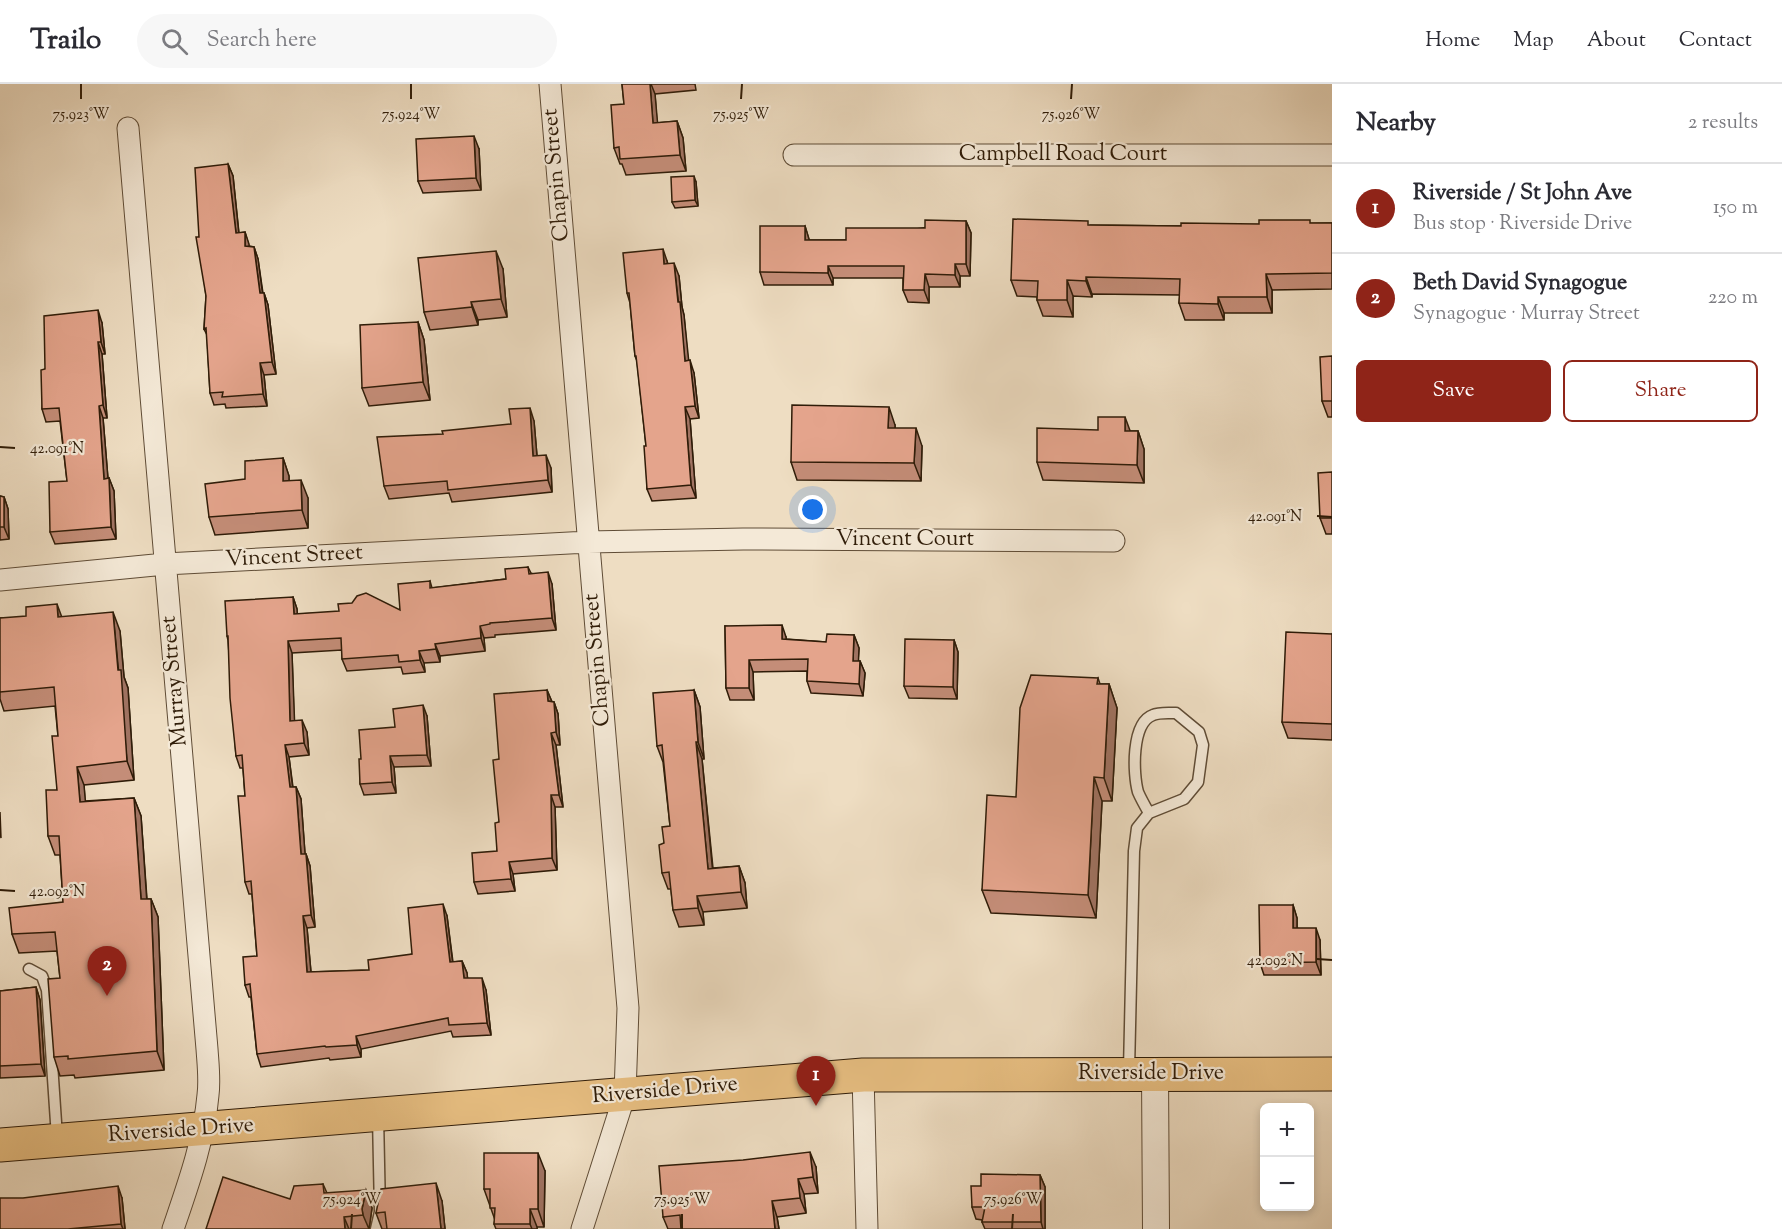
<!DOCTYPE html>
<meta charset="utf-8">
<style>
:root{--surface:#fff;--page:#f7f7f7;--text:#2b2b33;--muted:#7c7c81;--line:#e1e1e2;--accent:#8f2418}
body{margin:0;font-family:"Sorts Mill Goudy",serif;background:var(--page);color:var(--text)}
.controls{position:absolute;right:18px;bottom:18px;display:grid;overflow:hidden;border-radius:9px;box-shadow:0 3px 9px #0003}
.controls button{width:54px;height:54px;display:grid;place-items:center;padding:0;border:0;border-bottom:2px solid var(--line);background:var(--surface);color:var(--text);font:30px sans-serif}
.you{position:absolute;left:813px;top:426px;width:21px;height:21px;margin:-15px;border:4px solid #fff;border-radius:50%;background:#1a73e8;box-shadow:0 0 0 9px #1a73e833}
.badge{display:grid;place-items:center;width:39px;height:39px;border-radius:50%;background:var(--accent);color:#fff;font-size:20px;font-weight:700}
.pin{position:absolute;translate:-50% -50px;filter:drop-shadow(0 2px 3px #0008)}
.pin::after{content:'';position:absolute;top:32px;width:21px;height:18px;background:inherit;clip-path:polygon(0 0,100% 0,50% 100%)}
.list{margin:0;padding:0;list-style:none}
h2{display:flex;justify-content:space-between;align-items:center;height:78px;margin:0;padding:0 24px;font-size:26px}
h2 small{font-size:20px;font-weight:400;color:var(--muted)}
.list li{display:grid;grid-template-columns:39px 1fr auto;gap:18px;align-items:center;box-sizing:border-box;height:90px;padding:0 24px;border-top:2px solid var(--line)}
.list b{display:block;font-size:22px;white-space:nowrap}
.list p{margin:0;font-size:20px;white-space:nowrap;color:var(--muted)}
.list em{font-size:20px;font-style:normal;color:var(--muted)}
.actions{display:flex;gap:12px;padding:18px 24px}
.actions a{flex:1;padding:14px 0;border:2px solid var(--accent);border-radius:9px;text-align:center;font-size:21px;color:var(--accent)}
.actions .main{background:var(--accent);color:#fff}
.icon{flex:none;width:33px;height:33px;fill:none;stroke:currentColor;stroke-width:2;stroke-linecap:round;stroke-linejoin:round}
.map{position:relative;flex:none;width:1332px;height:1145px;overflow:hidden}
header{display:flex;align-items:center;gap:36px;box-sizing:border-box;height:84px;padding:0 30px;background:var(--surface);border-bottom:2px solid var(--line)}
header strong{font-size:28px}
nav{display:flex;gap:33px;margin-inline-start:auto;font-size:21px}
.search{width:420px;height:54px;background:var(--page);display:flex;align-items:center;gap:15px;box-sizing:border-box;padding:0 21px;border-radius:33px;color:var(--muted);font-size:22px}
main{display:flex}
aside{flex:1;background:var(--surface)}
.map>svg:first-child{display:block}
</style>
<header>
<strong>Trailo</strong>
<div class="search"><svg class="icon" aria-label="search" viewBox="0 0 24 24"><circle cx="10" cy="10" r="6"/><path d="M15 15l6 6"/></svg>Search here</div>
<nav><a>Home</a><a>Map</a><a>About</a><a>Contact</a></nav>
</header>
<main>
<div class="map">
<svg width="1332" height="1145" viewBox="0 0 1332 1145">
<rect width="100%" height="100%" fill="#eeddc2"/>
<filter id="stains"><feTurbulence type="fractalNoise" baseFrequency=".00333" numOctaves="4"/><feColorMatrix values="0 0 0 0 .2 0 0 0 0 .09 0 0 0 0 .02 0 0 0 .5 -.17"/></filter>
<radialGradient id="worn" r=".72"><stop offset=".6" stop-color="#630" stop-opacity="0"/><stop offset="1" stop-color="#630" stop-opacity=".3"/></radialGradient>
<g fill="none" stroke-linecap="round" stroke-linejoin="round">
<!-- service casing -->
<g stroke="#5f4c36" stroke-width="13">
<path id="service" d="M29 885 42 892 47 906 57 1053
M1129 986 1134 767 1137 744 1149 729 1184 715 1198 698 1203 661 1199 648 1176 629C1169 629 1159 628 1153 631 1131 639 1133 690 1138 708 1141 715 1145 722 1149 729
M376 1145 380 1128 378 1032"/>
</g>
<!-- minor casing -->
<g stroke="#5f4c36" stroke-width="23">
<path id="minor" d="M550 0 628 924 625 1010 582 1145
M128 44 207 965C208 980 210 996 208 1011 204 1057 188 1101 173 1145
M794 71H1332
M0 496 165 480 588 458 743 455 1114 457
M863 991 867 1145"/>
</g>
<!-- tertiary casing -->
<g stroke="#5f4c36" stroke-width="28">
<path id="tertiary" d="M1155 990 1156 1145"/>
</g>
<!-- primary casing -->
<g stroke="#2f1c08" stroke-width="35">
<path id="primary" d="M0 1061 863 991 1332 990"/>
</g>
<!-- service -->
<use href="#service" stroke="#f4e9d7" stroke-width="10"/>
<!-- minor -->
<use href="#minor" stroke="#f4e9d7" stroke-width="21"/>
<!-- tertiary -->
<use href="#tertiary" stroke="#f4e9d7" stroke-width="26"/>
<!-- primary -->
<use href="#primary" stroke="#e7be81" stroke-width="33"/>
</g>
<!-- wall -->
<path fill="#c48d78" stroke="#2f1c08" stroke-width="1.5" d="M622 0H695L696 6 655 10 657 39 677 37 683 54 686 87 626 91 622 80H620L614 64 624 20Z
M479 65 481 106 423 109 418 97Z
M228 80 233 92 239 149 245 148 249 162 254 163 258 175 263 209H264L268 221 276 290 264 291 267 322 226 324 225 320 214 321 210 309 207 251 204 245 206 212 199 153Z
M696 98 698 122 675 124 672 118Z
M966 137 971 149 970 192H960V203H929V219L908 218 903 206V194H833V201H764L760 188 805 142 809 156H846Z
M1332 139V205L1272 206V229H1224V236H1185L1179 219 1180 211 1092 210V213L1073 212V233L1043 232 1037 216V213L1017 212 1011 196 1090 141 1181 142Z
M667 177 668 180 679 192 682 223 684 231 688 277 694 289 699 334 690 335 696 414 652 417 647 405 646 362 637 277 635 272 630 219 627 209Z
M503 185 507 233 478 236V241L430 246 424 228Z
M418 238 424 256 430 316 369 322 362 304Z
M102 239 105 270H102L107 334H103L108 395 109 394 114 407 116 455 55 460 50 448 67 397 60 337 46 338 42 325 45 285Z
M1332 272V333H1328L1322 317Z
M534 337 537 372 551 384 552 408 452 418 449 409 389 415 384 402 443 350Z
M895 341V344L922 362 921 397 797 396 791 378Z
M1130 347H1138L1144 365V399L1043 396 1037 378Z
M283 374 289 392V396L308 414V444L215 451 209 433 245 395Z
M1332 388V450H1326L1320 434Z
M0 412 4 413 8 425 9 455 0 456Z
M528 483 531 489 552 500 556 546 495 551V553L484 554 485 567 440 572V578L424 579 425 588 403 590 401 583 347 587 342 575V566L292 569 294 636 307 648 309 671 289 673 293 703H296L301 715 305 770H306L310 782 315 843 307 844 311 888 369 886 412 870 447 832 453 878 462 877 467 889V894L486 906 491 951 453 953 451 947 361 965V973L330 976 329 974 261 983 257 970 251 913H249L245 901 257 872 252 810H249L245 798V712L243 684H240L236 672 228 556 227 552 293 513 297 525V530L400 526 430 497 432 504 506 495Z
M62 533 120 547 124 593 128 604 134 696 84 701 85 717 134 714 141 732 147 815H151L158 833 164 986 75 994 74 991 60 992 54 973 60 894 57 867 19 869 12 850 63 818 60 771H55L48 752 57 706 58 652 55 622 4 627 0 615V534Z
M725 542 786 553V555L826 558 854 551 859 564 858 577H860L865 589 863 612 811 609 807 597V587L753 588 754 616H730L726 604Z
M1332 550V656L1288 654 1282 638Z
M954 556 958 568 957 615 909 614 904 602Z
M1098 594 1100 600H1109L1117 624 1112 717H1102L1096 834 991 829 982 806 1016 713Z
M547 606 552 618H554L558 630 560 661H556L563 723H555L557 786 513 790 515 807 478 810 474 798 497 767 499 738V675Z
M694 606 700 623 704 675H702L713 784 739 782 745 799 747 824 703 828 704 841 679 843 673 826 671 805H668L662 789 664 759 670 742 663 678 657 662Z
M427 632 431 682 394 683 396 709 364 711 360 700 361 675 395 643Z
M1293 821 1297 834V844L1320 856 1321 891H1264L1260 879Z
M36 903 40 916 45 992 0 994V907Z
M816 1083 818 1109 804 1110 806 1129 777 1133 779 1145H668L663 1133Z
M545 1087 544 1143H537V1145H496L494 1140 495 1136 484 1105Z
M1040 1091 1045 1103V1145H985L982 1138V1136L976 1135 972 1123 981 1102Z
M323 1100 327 1109 372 1124 369 1145H206L290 1115Z
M122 1114 125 1145H0Z
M442 1117 445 1145H382L376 1129Z"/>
<!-- shaded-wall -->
<path fill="#a07362" stroke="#2f1c08" stroke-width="1.5" d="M650 0H651L655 10 659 55 653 39Z
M677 37 683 54 686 87 680 71Z
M474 52 479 65 481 106 476 94Z
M228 80 233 92 240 161 236 149Z
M694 92 696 98 698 122 695 116Z
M966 137 971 149 970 192 966 180Z
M805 142 809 155 810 169 805 156Z
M245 148 249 160V174L245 162Z
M254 163 258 175 264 221 260 209Z
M663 165 667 177 669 192 664 180Z
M496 167 503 185 507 233 501 215Z
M674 179 679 192 682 223 684 231 690 289 685 277Z
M955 180 960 192V203L955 191Z
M828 182 833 194V201L828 189Z
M925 190 929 203V219L924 206Z
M1266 190 1272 206V229L1267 213Z
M1086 193 1092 210V213L1086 197Z
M1067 196 1073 212V233L1067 216Z
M264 209 268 221 276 290 272 278Z
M1218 213 1224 229V236L1218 220Z
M471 218 478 236V241L472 223Z
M98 226 102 239 105 270 101 258Z
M418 238 424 256 430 316 423 298Z
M98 258 102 270 107 334 103 321Z
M690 276 694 289 699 334 695 322Z
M260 279 264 291 267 322 263 310Z
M99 322 103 334 109 407 104 395Z
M685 323 690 335 696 414 691 401Z
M889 323 895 341V362L888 344Z
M530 324 534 337 538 384 533 372Z
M1125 333 1132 352 1125 347Z
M916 344 922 362 921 397 914 379Z
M1138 347 1144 365V399L1137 381Z
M546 371 551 384 552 408 548 396Z
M283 374 289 392V415L283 397Z
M109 394 114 407 116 455 111 443Z
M301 396 308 414V444L302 426Z
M4 413 8 425 9 455 4 443Z
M548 488 552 500 556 546 552 534Z
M293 513 297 525 298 543 294 530Z
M57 520 64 539 58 533Z
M113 528 120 547 124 593 128 604 134 696 127 677Z
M782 541 786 553 787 567 782 555Z
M480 542 484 554 485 567 481 554Z
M854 551 859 564 858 589 853 577Z
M954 556 958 568 957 615 953 603Z
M288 557 292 569 295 649 290 637Z
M435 560 440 572V578L436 565Z
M419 567 424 579 425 588 420 576Z
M749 576 753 588 754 616 749 604Z
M860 577 865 589 863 612 859 600Z
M1109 600 1117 624 1112 717 1104 694Z
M547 606 552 618 548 617Z
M694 606 700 623 704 675 698 658Z
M554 618 558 630 560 661 556 648Z
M423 621 427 632 431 682 427 671Z
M302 636 307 648 309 671 304 659Z
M551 649 556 661 563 723 559 711Z
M696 658 702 675 714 801 708 785Z
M285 661 289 673 294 715 290 703Z
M390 672 394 683 396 709 392 698Z
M77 683 84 701 87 736 80 718Z
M1094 693 1102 717 1096 834 1088 811Z
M296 703 301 715 306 783 301 770Z
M551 711 555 723 557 786 552 774Z
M134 714 141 732 148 834 141 815Z
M0 728 1 754 0 750Z
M306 770 310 782 315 843 311 831Z
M509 778 513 790 515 807 511 795Z
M739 782 745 799 747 824 741 808Z
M697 812 703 828 704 841 698 824Z
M151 815 158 833 164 986 157 967Z
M443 820 447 832 454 890 450 878Z
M1293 821 1297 834V856L1293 844Z
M303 832 307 844 312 900 307 888Z
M1316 844 1320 856 1321 891 1316 878Z
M462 877 467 889 469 906 464 894Z
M482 894 486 906 491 951 487 939Z
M36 903 40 916 45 992 41 980Z
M356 952 361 965V973L357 961Z
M810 1068 816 1083 818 1109 813 1093Z
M538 1069 545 1087 544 1143 538 1125Z
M1040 1091 1045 1103V1145H1043L1041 1138Z
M798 1095 804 1110 806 1129 800 1114Z
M436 1099 442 1117 445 1145H441Z
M118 1102 122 1114 125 1145H123L121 1140Z
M366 1106 372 1124 369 1145 363 1131 362 1125Z
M772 1117 777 1133 779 1145H775Z
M530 1125 537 1143V1145H532L530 1140Z
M344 1133 349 1145H345Z"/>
<!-- building -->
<path fill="#e4a48c" stroke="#2f1c08" stroke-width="1.5" d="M622 0H650L653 39 677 37 680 71 620 75 619 63 614 64 611 21 624 20Z
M474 52 476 94 418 97 416 55Z
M228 80 236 149 245 148V162L254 163 260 209H264L272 278 260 279 263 310 222 313 223 308 210 309 206 244 204 245 206 212 196 153H199L195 84Z
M694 92 695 116 672 118 671 93Z
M1013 135 1088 137V141L1181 142V139L1259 140V136H1310V139H1332V189L1266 190 1267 213H1218V220L1179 219 1180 195 1086 193V197L1067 196V216H1037L1038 197 1011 196Z
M925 136 966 137V180H955V191L925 190 924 206H903L904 182H828V189L760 188V142H805V156H846V144H925Z
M663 165 664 180 674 179 678 218H680L685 277 690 276 695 322 685 323 691 401 647 405 644 362H646L636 272H635L629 209H627L623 169Z
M496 167 501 215 471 218 472 223 424 228 418 174Z
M98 226 101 258H98L103 321 99 322 104 395 109 394 111 443 50 448 49 398 67 397 59 324 42 325 41 286 45 285 44 232Z
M418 238 423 298 362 304 360 241Z
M1332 272V317H1322L1320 273Z
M792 321 889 323 888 344H916L914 379 791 378Z
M530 324 533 372 546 371 548 396 448 406 447 397 384 402 377 353 443 350 442 347 511 340 509 325Z
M1098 333H1125V347H1138L1137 381 1037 378V344L1098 346Z
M283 374V397L301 396 302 426 209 433 205 400 245 395V377Z
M1332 388V434H1320L1318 389Z
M0 412 4 413V443H0Z
M528 483 529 490 548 488 552 534 490 539V540L480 542 481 554 435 560 436 565 419 567 420 576 399 578 398 571 342 575 341 554 288 557 290 637 302 636 304 659 285 661 290 703H296L301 770H306L311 831 303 832 307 888 369 886 368 876 412 870 408 824 443 820 450 878 462 877 464 894H482L487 939 449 941 448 934 356 952 357 961 326 963 325 962 257 970 250 900 245 901 243 873 257 872 251 797 245 798 238 712H245L242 671 236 672 230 614 228 552H227L225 517 293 513 294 530 339 527 338 520 352 519 357 512 366 509 400 526 398 500 430 497V504L506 495 505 485Z
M57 520 58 533 113 528 118 586H121L127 677 77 683 80 718 134 714 141 815H151L157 967 68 975V972L54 973 48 895 60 894 55 848 12 850 9 824 63 818 59 752H48L46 706H57L52 652H58L54 603 0 608V534L26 532V523Z
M782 541V555L826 558 827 550 854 551 853 577H860L859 600 807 597 808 575 749 576V604H726L725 542Z
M1286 548 1332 550V640L1282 638Z
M905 555 954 556 953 603 904 602Z
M1031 591 1098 594 1097 600H1109L1104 694 1094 693 1088 811 982 806 987 711 1016 713 1020 624Z
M547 606 548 617 554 618 556 648 551 649 559 711H551L552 774 509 778 511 795 474 798 472 769 497 767 495 739 499 738 493 676 499 675 494 610Z
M694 606 698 658H696L708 785 739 782 741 808 697 812 698 824 673 826 669 788 662 789 659 761 664 759 662 743 670 742 662 661 657 662 653 609Z
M423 621 427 671 390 672 392 698 360 700 359 675H361L359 646 395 643 393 625Z
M1259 821H1293V844H1316V878L1260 879Z
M36 903 41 980 0 982V907Z
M810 1068 813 1093 798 1095 800 1114 772 1117 775 1145H681L680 1131 663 1133 659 1082 743 1076Z
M484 1069H538V1125H530V1140H494L495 1124H490V1105H484Z
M981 1090 1040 1091 1041 1138H982L985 1123H972L971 1102H981Z
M223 1093 290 1115 294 1102 323 1100 324 1109 366 1106 362 1125 363 1131 344 1133 345 1145H206Z
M436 1099 441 1145H387L385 1128 376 1129 381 1105Z
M118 1102 121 1140 68 1145H0V1114H23Z"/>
<!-- ticks -->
<path fill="none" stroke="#2f1c08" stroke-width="2" d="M81 15V0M411 15V0M741 15 742 0M1071 15 1072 0M0 363 15 364M1317 432 1332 433M0 806 15 807M1317 875 1332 876M351 1145 352 1130M682 1145V1130M1012 1145 1013 1130"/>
<g text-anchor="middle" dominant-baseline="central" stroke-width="4.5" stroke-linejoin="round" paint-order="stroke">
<!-- street labels -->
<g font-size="22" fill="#2f1c08" stroke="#f4e9d7">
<text x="1063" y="71">Campbell Road Court</text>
<text transform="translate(557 91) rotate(-95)">Chapin Street</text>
<text x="905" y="456">Vincent Court</text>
<text transform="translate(294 473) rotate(-3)">Vincent Street</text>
<text transform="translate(598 576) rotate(-95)">Chapin Street</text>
<text transform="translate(175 597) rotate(-95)">Murray Street</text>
<text x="1151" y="990">Riverside Drive</text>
<text transform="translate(665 1007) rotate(-5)">Riverside Drive</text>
<text transform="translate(181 1047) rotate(-4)">Riverside Drive</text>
</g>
</g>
<g font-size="15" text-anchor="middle" fill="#2f1c08" stroke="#f4e9d7" stroke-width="4.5" stroke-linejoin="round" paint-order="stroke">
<text x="81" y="35">75.923°W</text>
<text x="411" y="35">75.924°W</text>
<text x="741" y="35">75.925°W</text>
<text x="1071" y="35">75.926°W</text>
<text x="57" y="369">42.091°N</text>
<text x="1275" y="437">42.091°N</text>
<text x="57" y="812">42.092°N</text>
<text x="1275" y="881">42.092°N</text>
<text x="352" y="1120">75.924°W</text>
<text x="682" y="1120">75.925°W</text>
<text x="1013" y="1120">75.926°W</text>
</g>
<rect width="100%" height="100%" filter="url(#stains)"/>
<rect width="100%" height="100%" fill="url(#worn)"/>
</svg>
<div class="controls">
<button>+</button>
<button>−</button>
</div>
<div class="you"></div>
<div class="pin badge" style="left:816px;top:1022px">1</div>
<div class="pin badge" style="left:107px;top:912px">2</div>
</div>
<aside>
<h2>Nearby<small>2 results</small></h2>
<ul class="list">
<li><span class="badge">1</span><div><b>Riverside / St John Ave</b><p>Bus stop · Riverside Drive</p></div><em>150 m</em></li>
<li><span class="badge">2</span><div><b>Beth David Synagogue</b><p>Synagogue · Murray Street</p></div><em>220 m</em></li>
</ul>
<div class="actions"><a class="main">Save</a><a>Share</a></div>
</aside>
</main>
